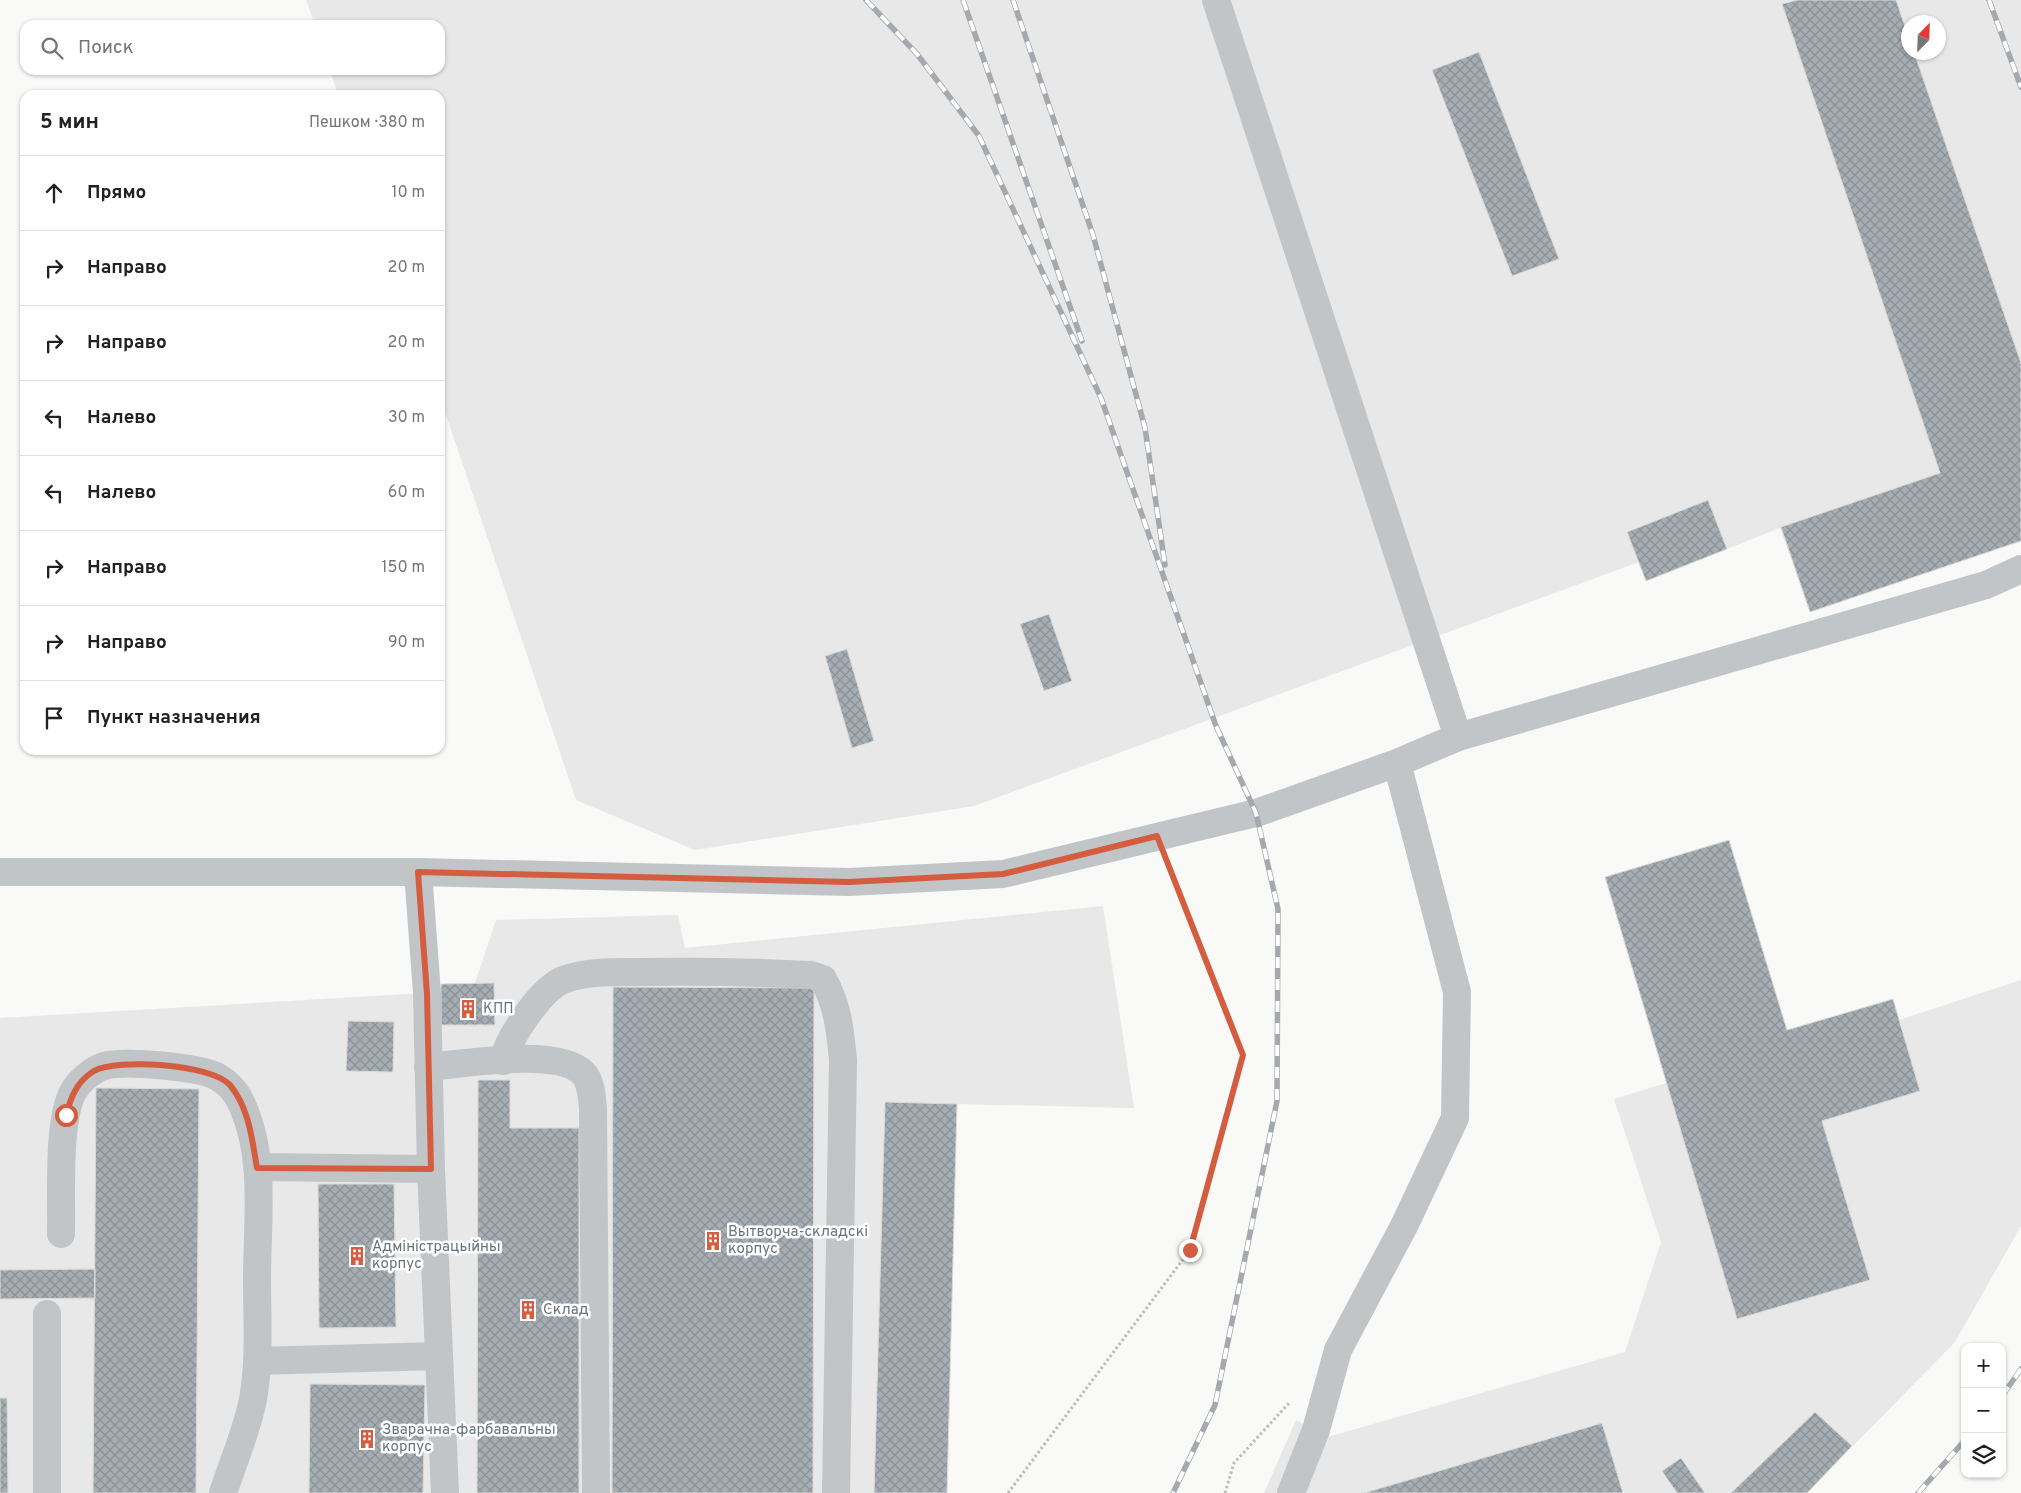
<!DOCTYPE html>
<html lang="ru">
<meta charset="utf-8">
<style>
:root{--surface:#fff;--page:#f2f2f2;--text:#202124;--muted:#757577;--line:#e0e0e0}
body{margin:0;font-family:Overpass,sans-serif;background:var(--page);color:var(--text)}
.controls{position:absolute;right:15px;bottom:15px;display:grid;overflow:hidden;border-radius:10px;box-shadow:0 1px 4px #0004}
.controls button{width:45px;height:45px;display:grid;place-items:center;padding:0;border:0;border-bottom:1px solid var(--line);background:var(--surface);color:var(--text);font:25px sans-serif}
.compass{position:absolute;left:1901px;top:15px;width:45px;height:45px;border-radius:50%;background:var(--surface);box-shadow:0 1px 4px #0004;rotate:23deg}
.stop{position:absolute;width:15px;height:15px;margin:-11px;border:4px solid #d35d3e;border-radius:50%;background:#fff}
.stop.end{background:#d35d3e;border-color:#fff;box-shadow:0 1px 5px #0008}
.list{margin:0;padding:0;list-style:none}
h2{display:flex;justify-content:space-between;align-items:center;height:65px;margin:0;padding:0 20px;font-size:21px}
h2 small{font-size:16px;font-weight:400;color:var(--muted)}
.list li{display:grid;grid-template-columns:32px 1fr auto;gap:15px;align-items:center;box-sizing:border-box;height:75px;padding:0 20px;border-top:1px solid var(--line)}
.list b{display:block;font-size:19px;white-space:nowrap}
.list em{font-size:16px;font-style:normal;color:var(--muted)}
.icon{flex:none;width:28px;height:28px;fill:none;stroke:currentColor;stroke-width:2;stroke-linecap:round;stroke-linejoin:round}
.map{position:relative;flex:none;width:2021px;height:1493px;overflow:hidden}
.search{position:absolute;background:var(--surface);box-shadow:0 1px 4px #0004;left:20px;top:20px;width:425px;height:55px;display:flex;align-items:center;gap:12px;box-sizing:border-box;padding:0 18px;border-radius:15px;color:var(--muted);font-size:19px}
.panel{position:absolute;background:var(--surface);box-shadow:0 1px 4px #0004;left:20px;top:90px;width:425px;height:665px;border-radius:15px}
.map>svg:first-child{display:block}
</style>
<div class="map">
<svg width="2021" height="1493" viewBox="0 0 2021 1493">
<defs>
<pattern id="building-cross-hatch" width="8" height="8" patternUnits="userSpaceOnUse" patternTransform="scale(1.25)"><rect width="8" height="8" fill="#a6aeb3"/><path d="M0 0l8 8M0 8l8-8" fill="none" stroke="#8b9297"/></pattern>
</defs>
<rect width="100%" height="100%" fill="#f9f9f7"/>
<!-- built -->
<path fill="#e7e8e7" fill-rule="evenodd" d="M306 0H2021V541L1810 612 1780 528 1646 581 1639 562 974 806 695 850 576 800 440 397V95H338L330 70H440V25H315ZM1908 22H1938V52H1908Z
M1103 906 1134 1108 957 1104 947 1493H0V1018L441 992V984L475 983 496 920 678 915 685 948Z
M2021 980V1226L1955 1342 1807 1493H1264L1296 1420 1328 1437 1625 1352 1661 1242 1614 1099 1666 1083 1794 1028 1893 999 1899 1020Z"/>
<!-- building -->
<path fill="url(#building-cross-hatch)" stroke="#dbdbd9" d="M1797 0H1896L1908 35V52H1914L2021 363V541L1810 612 1781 527 1940 473 1782 4Z
M1479 52 1559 259 1512 276 1432 70Z
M1708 500 1727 549 1646 581 1627 532Z
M1049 614 1072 681 1044 691 1020 624Z
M847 649 874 741 852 748 825 656Z
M1729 840 1787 1030 1893 999 1920 1091 1822 1121 1870 1280 1737 1319 1605 877Z
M494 983 495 1025H441V984Z
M613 987 814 988 813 1493H612Z
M348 1021 394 1022 393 1072 346 1071Z
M478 1080H510V1128H579V1493H477Z
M96 1088 199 1089 196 1493H93Z
M885 1102 957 1104 947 1493H874Z
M318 1184H394L396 1327 319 1328Z
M95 1269V1298L0 1299V1270Z
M310 1384 425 1385 423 1493H309Z
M0 1398H7L8 1493H0Z
M1815 1412 1852 1446 1807 1493H1731Z
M1602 1423 1623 1493H1364Z
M1681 1458 1705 1493H1677L1662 1471Z"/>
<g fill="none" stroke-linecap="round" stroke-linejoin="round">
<!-- path -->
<path stroke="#bbbec0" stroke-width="3" stroke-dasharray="2.5 2.5" stroke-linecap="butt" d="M1008 1493 1190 1250 1243 1055 1169 865
M1225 1493 1234 1463 1290 1402"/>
<!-- minor -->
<path stroke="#c1c5c8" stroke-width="28" d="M1216 0 1458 737
M0 872H418L849 882 1003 874 1256 813 1397 763 1458 737 1986 585 2021 569
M418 872 427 993 431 1169 445 1493
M503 1061C508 1038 541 989 563 980 586 971 615 972 639 972 696 971 753 972 811 975L823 979C838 1006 840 1029 843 1060L836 1493
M428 1067C464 1064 557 1047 583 1073 592 1082 592 1099 593 1110L596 1493
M257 1167 431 1169
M61 1234C62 1198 57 1122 73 1092 79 1081 92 1070 104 1066 125 1060 197 1067 216 1076 229 1083 238 1094 243 1107 266 1159 257 1223 257 1279 257 1319 260 1360 253 1399 247 1431 233 1462 223 1493
M47 1314V1493
M257 1361 439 1356
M1291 1493 1316 1430 1338 1350 1404 1226 1455 1118 1457 992 1397 763"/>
<!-- rail casing -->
<g stroke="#a3a9ae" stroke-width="5.5">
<path id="rail" d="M866 0 917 54 979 136 1101 398 1216 726 1256 813 1278 909 1277 1101 1215 1405 1173 1493
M963 0 1082 341
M1013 0 1093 235 1145 428 1165 565
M1989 0 2021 87
M2002 1396 2021 1369
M1918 1493 1965 1440"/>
</g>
<!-- rail -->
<use href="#rail" stroke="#fff" stroke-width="4" stroke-dasharray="11" stroke-linecap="butt"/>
</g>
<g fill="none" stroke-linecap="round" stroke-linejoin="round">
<!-- route -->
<path stroke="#d35d3e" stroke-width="6" d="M66 1115C71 1097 77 1081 94 1071 117 1058 211 1064 230 1085 249 1108 252 1139 257 1168L431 1169 427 994 418 872 849 882 1003 874 1157 836 1243 1055 1190 1250"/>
</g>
<!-- icons -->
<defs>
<g id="building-bare" transform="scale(1.5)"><path d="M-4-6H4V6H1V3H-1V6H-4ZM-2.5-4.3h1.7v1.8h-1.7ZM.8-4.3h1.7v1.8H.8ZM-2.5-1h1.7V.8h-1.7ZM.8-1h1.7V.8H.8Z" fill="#d35d3e" stroke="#fff" stroke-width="2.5" paint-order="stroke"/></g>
</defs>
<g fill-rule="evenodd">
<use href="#building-bare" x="468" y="1009"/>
<use href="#building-bare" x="713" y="1241"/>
<use href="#building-bare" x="357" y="1256"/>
<use href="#building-bare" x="528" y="1310"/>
<use href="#building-bare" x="367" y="1439"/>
</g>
<g text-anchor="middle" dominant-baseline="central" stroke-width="5" stroke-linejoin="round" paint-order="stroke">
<!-- poi labels -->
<g font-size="15" fill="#66757f" stroke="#fff" text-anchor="start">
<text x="483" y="1009">КПП</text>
<text x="728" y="1232">Вытворча-складскі<tspan x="728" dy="17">корпус</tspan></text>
<text x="372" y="1247">Адміністрацыйны<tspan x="372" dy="17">корпус</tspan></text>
<text x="543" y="1310">Склад</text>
<text x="382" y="1430">Зварачна-фарбавальны<tspan x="382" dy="17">корпус</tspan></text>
</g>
</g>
</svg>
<div class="controls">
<button>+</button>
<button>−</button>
<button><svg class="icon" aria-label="layers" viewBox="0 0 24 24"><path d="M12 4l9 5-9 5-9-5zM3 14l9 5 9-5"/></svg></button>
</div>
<svg class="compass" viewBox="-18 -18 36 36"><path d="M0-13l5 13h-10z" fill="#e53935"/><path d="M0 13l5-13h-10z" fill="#757577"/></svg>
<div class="stop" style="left:66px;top:1115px"></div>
<div class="stop end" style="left:1190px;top:1250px"></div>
<div class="search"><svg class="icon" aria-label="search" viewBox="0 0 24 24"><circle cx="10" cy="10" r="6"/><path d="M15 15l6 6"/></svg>Поиск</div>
<section class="panel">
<h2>5 мин<small>Пешком · 380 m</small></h2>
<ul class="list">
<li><svg class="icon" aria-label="ahead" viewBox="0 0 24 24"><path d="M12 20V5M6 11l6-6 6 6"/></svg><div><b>Прямо</b></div><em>10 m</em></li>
<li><svg class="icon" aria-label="right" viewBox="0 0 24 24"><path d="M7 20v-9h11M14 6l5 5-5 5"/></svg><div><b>Направо</b></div><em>20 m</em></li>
<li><svg class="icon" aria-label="right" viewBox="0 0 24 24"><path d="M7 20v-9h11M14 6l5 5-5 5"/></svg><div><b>Направо</b></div><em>20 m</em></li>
<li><svg class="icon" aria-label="left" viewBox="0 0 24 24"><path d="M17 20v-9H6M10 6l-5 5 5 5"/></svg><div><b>Налево</b></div><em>30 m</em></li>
<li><svg class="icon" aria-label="left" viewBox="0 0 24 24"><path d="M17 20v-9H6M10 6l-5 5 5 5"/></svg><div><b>Налево</b></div><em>60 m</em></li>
<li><svg class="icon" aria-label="right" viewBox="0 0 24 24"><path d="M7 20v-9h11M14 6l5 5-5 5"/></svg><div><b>Направо</b></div><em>150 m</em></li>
<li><svg class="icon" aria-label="right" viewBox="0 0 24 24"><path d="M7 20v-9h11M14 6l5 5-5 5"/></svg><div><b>Направо</b></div><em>90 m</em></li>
<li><svg class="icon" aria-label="arrive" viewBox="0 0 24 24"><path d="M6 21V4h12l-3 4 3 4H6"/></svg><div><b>Пункт назначения</b></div></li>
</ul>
</section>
</div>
